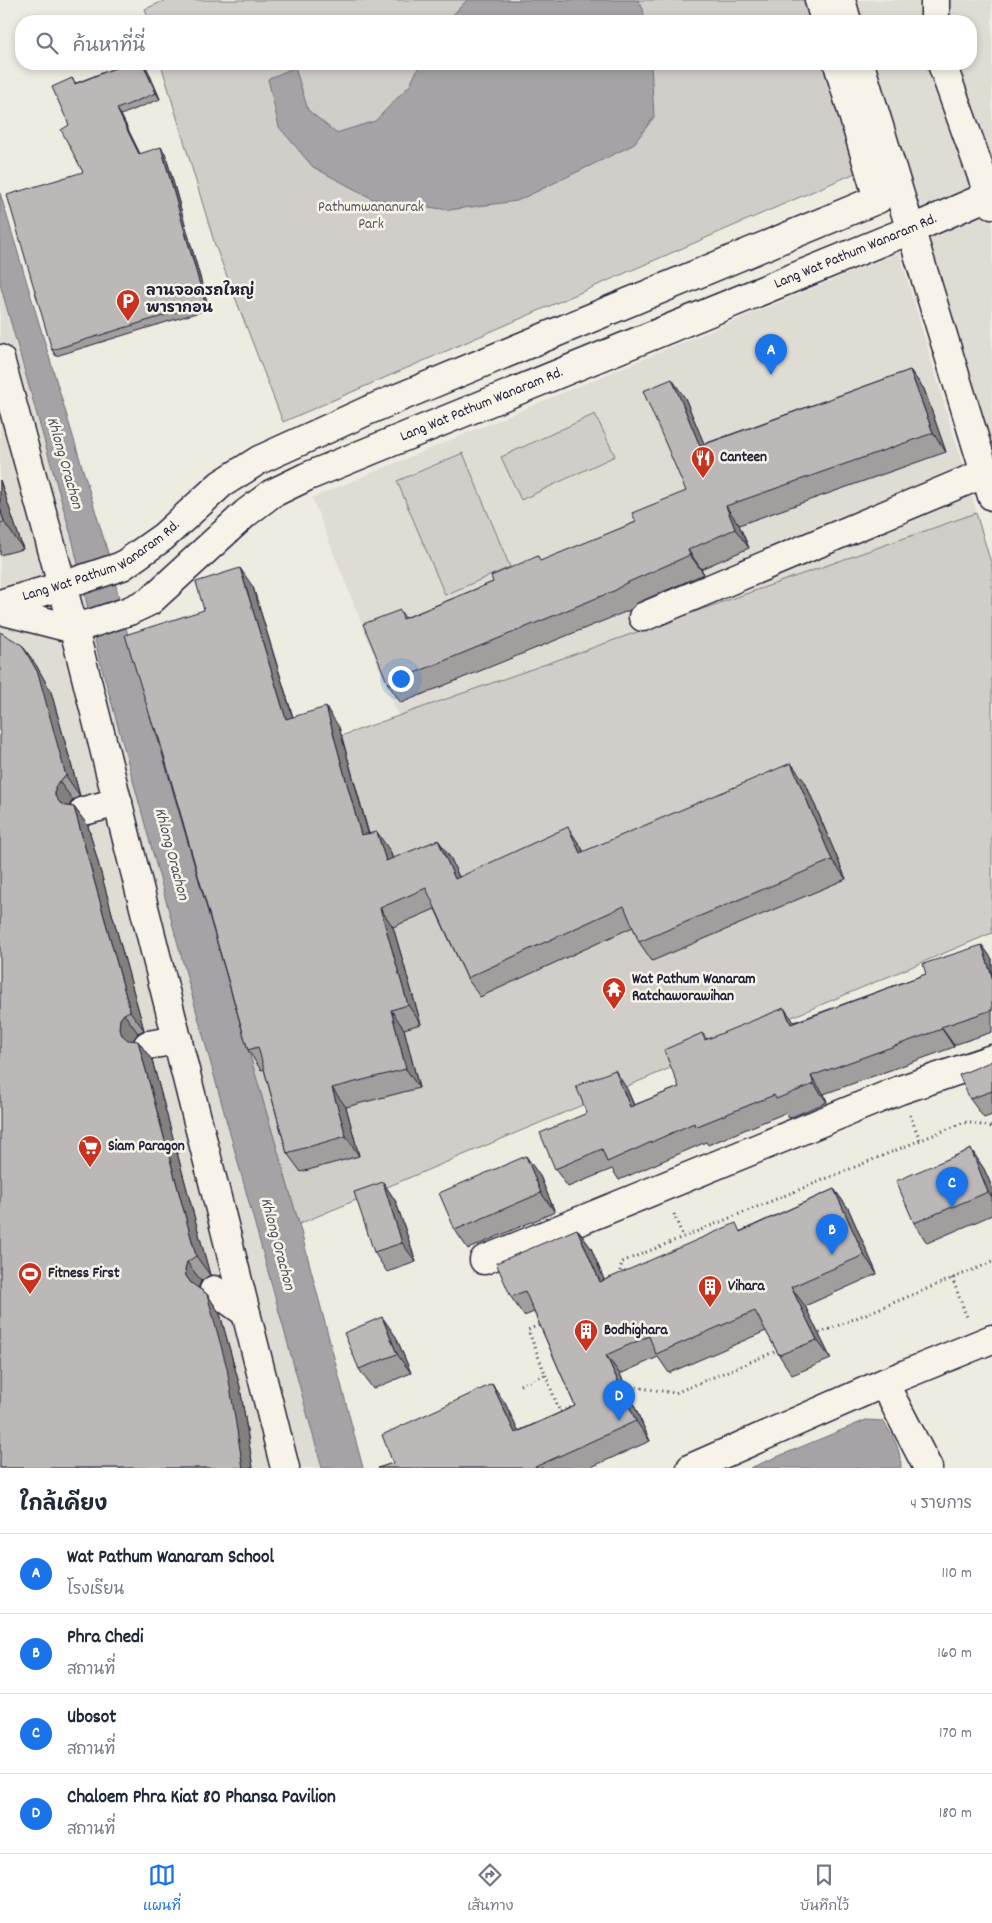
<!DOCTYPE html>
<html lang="th">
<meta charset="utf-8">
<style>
:root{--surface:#fff;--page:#f6f6f7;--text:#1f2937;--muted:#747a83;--line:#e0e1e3;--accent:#1a73e8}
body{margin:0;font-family:Dekko,"Playpen Sans Thai",sans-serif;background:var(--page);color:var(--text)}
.you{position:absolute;left:400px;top:678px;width:18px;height:18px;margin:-12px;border:4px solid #fff;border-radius:50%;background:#1a73e8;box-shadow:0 0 0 8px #1a73e833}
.badge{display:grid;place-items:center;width:32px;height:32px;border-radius:50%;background:var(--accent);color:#fff;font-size:16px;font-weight:700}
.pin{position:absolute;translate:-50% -41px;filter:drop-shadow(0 1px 2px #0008)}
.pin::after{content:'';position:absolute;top:26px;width:18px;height:15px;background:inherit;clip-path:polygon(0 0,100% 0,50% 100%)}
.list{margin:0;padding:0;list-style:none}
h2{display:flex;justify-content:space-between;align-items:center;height:65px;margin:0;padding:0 20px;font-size:21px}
h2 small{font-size:16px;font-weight:400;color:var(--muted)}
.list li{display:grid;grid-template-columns:32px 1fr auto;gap:15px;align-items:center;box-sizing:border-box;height:80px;padding:0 20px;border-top:1px solid var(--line)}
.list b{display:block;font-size:19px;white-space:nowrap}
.list p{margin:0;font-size:16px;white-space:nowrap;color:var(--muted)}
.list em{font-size:16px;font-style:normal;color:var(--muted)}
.icon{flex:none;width:28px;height:28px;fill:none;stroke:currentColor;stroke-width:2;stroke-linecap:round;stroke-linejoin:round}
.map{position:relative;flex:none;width:992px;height:1468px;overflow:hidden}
.search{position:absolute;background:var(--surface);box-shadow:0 2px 8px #0003;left:15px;right:15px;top:15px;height:55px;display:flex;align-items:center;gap:12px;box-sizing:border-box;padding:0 18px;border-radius:20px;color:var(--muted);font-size:19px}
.sheet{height:385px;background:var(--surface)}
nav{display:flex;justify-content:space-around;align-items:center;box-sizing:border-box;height:70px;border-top:1px solid var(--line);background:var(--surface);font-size:14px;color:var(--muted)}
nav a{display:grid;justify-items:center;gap:2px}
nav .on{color:var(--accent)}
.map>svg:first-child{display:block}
</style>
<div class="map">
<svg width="992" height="1468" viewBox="0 0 992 1468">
<rect width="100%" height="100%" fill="#eeebe1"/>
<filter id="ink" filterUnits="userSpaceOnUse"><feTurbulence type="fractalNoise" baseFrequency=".02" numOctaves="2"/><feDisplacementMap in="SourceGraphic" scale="10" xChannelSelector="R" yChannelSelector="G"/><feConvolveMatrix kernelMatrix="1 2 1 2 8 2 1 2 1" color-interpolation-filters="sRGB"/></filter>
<g filter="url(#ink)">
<!-- built -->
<path fill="#dfdcd4" d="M833 0H992V510L853 64H971V21H840Z
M899 252 980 524 408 741 312 498Z
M0 284 73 542 99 657 322 1468H0Z"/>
<!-- green -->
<path fill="#d1cdc9" stroke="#7a7882" d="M166 0H809L816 21H149L145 9Z
M161 64H829L862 170 283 422 215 245Z
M595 414 615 456 521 500 501 457Z
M463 453 510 567 445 595 397 481Z
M976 513 992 566V933L299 1224 173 795Z"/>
<!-- water -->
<path fill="#a6a3a6" stroke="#716f7b" d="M467 0H638L643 9 645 21H447Z
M420 64H651L654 117 633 145 517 201 449 210 373 199 313 167 279 127 268 79 295 67 308 110 336 133 375 121 410 85Z
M0 193 108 553 130 644 299 1224 363 1468H322L99 657 73 542 0 284Z
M866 1420 883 1421C893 1436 901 1449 901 1468H750Z"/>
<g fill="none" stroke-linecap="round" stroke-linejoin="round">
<!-- minor casing -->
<g stroke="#22223b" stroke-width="31">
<g id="minor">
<path d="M819 0 825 21"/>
<path d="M841 0 847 21"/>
<path d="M935 21V0"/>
<path d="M860 64 992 496"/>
<path d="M942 64 992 204"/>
<path d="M0 359 74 629 285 1468"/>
<path id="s1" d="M0 604 62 586 122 566 163 537 221 484 259 460 369 410 878 199 838 64"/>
<path id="s2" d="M0 610 74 629 129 611 150 601 246 513 271 494 306 477 910 230 988 196"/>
<path d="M643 617 985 473"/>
<path d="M84 811 118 802"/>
<path d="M148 1045 178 1040"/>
<path d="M484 1260 900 1090 992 1059"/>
<path d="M214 1290 246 1313"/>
<path d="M884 1383 992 1339"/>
<path d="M691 1468 884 1383 928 1468"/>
</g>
</g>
<!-- path -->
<path stroke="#22223b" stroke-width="3" stroke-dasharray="1 4" stroke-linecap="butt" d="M910 1115 920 1140
M674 1214 683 1237
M619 1276 622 1262 965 1122 992 1127
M952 1278 968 1320
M543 1323 528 1330 560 1412 572 1407
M815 1335 992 1262
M520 1385 545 1375
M622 1388 628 1386 675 1393 779 1350"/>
<!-- minor -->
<use href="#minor" stroke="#f7f3e8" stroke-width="28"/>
</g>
<!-- wall -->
<path fill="#a19e9d" stroke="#22223b" d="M125 64H145L160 99 121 115 140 154 165 153 209 309 56 356 52 350 83 172 69 125 72 78 76 83Z
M910 370 924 389 946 452 739 525 749 548 701 569 704 574 637 603 630 610 401 703 388 684 400 610 405 618 493 582 636 522 686 491 685 398 704 444Z
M0 480 23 549 0 555Z
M253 587 293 717 339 727 369 834 390 851 393 859 438 840 451 859 459 877 581 847 584 852 805 782 846 879 652 961 639 942 633 927 480 997 467 978 435 909 393 927 421 1024 404 1029 419 1088 346 1107 359 1156 301 1172 287 1153 264 1069 261 1070 248 1050 157 734 154 729 204 610Z
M36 665 51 692 80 796 73 800 69 806 74 807 88 826 144 1030 138 1033 133 1040 152 1060 210 1275 201 1281 199 1288 207 1294 220 1314 240 1387 253 1468H0Z
M982 945 992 959V1032L954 1045V1047L824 1094 827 1102 789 1118 785 1113 708 1145 706 1142 619 1180 612 1169 568 1187 555 1169 587 1113 627 1089 634 1105 679 1087 702 1033 707 1039 794 1022 926 974Z
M992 1061V1115L984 1118 970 1099Z
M971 1149 984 1169 992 1187V1215L927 1243 914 1223Z
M540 1176 555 1212 468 1249 455 1230Z
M383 1182 396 1202 416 1262 387 1272 374 1252Z
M834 1189 848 1208 877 1274 805 1306 831 1359 792 1375 779 1355 766 1331 669 1373 658 1357 620 1374 650 1441 589 1468H378L393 1463 492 1384 505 1403 518 1431 575 1406 534 1312 524 1316 511 1297 577 1229 591 1248 604 1280 741 1231Z
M382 1317 396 1337 411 1373 373 1389 359 1369Z"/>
<!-- shaded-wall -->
<path fill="#838180" stroke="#22223b" d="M143 64H145L160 99 156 93Z
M117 109 121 115 143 160 139 154Z
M161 147 165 153 209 309 205 303Z
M910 370 924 389 946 452 933 433Z
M672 379 685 398 713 465 700 446Z
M0 480 23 549 4 522 0 508Z
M726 506 739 525 749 548 735 529Z
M688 550 701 569 704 574 690 555Z
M240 568 253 587 299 738 286 719Z
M22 645 36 665 51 692 80 796 66 776Z
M326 707 339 727 374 854 361 835Z
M791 763 805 782 846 879 832 860Z
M59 781 73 800 69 806 73 822 55 796V787Z
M74 807 88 826 144 1030 130 1011Z
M568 827 581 847 593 873 580 853Z
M377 832 390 851 400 880 386 861Z
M438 840 451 859 468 898 455 879Z
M380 908 393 927 421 1024 408 1005Z
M982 945 992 959V977Z
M784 1008 797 1026 791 1024Z
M391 1010 404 1029 419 1088 406 1069Z
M124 1014 138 1033 134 1039 133 1048 122 1035 119 1028 120 1019Z
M941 1027 954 1045V1047L942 1029Z
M138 1041 152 1060 210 1275 196 1256Z
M615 1070 627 1089 642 1125 630 1107Z
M811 1076 824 1094 827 1102 814 1084Z
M332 1088 346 1107 359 1156 346 1136Z
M971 1149 984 1169 992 1187V1197L988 1192Z
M526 1156 540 1176 555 1212 541 1193Z
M383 1182 396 1202 416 1262 402 1243Z
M834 1189 848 1208 877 1274 864 1255Z
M577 1229 591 1248 613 1301 600 1282Z
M187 1262 201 1281 198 1289 200 1296 186 1276 185 1269Z
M791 1287 805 1306 831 1359 817 1340Z
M207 1294 220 1314 240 1387 253 1468H243Z
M382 1317 396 1337 411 1373 397 1354Z
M606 1355 620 1374 650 1441 636 1421Z
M492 1384 505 1403 528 1452 515 1433Z"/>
<!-- building -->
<path fill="#bbb8b7" stroke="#22223b" d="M125 64H143L156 93 117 109 139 154 161 147 205 303 52 350 7 195 83 172 61 130 69 125 52 87 72 78 75 84Z
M910 370 933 433 726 506 735 529 688 550 690 555 624 584 616 590 388 684 363 624 400 610 403 619 493 582 491 576 538 556 540 561 636 522 632 513 686 491 643 391 672 379 700 446Z
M0 508 4 522 0 523Z
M240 568 286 719 326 707 361 835 377 832 386 861 438 840 455 879 568 827 580 853 791 763 832 860 639 942 624 906 467 978 426 888 380 908 408 1005 391 1010 406 1069 332 1088 346 1136 287 1153 258 1047 248 1050 156 728 154 729 125 635 204 610 196 582Z
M0 632 22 645 38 673 66 776 59 781 55 787V796L60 803 66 806 74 807 130 1011 124 1014 120 1019 119 1028 122 1035 128 1040 138 1041 196 1256 187 1262 185 1269 186 1276 191 1283 207 1294 227 1368 243 1468H0Z
M982 945 992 977V1010L941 1027 942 1029 811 1076 814 1084 776 1099 774 1095 695 1127 694 1123 607 1162 602 1149 555 1169 540 1133 587 1113 576 1086 615 1070 630 1107 679 1087 664 1050 702 1033 705 1040 784 1008 791 1024 926 974 923 964Z
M992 1061V1091L970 1099 959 1075Z
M971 1149 988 1192 914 1223 896 1181Z
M526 1156 541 1193 455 1230 439 1193Z
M383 1182 402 1243 374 1252 354 1192Z
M834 1189 864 1255 791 1287 817 1340 779 1355 755 1311 656 1354 649 1336 606 1355 636 1421 533 1468H378L393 1463 382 1435 492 1384 515 1433 575 1406 525 1291 511 1297 496 1263 577 1229 600 1282 736 1223 740 1232Z
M382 1317 397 1354 359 1369 344 1333Z"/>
</g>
<!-- icons -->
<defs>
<g id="parking-pin" transform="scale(1.25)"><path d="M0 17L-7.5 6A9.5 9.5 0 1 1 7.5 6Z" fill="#c8321e" stroke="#f7f3e8"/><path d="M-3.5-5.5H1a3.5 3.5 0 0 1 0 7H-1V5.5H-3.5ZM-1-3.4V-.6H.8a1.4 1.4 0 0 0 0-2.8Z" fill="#fff"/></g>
<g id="restaurant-pin" transform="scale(1.25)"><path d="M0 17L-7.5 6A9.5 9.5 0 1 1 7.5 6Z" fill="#c8321e" stroke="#f7f3e8"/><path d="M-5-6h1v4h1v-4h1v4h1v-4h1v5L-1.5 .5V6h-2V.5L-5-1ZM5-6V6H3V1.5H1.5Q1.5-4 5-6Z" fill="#fff"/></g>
<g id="temple-pin" transform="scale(1.25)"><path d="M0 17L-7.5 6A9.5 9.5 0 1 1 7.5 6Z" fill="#c8321e" stroke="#f7f3e8"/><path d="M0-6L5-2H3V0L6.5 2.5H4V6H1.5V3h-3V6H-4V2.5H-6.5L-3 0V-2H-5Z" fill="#fff"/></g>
<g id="supermarket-pin" transform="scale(1.25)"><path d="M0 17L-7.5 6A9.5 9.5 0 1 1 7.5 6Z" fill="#c8321e" stroke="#f7f3e8"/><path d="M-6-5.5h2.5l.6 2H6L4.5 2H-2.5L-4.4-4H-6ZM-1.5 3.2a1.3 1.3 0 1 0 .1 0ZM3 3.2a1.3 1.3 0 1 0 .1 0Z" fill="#fff"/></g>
<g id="stadium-pin" transform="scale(1.25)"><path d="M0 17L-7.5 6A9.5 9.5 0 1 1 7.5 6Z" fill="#c8321e" stroke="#f7f3e8"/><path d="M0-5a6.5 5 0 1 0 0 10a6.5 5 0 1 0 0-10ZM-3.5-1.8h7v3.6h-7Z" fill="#fff"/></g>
<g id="building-pin" transform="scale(1.25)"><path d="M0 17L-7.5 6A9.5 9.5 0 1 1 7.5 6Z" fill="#c8321e" stroke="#f7f3e8"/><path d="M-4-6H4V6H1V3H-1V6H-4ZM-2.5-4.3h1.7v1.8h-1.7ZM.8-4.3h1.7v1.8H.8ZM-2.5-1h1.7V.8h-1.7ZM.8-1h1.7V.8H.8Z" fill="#fff"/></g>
</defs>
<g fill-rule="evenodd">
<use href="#parking-pin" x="128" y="301"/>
<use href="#restaurant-pin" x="703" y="458"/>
<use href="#temple-pin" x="614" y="989"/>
<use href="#supermarket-pin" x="90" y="1147"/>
<use href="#stadium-pin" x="30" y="1274"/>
<use href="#building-pin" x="710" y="1287"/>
<use href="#building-pin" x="586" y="1331"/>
</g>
<g text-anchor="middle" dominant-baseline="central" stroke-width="5" stroke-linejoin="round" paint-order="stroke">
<!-- park labels -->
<g font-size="15" fill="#575566" stroke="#f7f3e8">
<text x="371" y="208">Pathumwananurak<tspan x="371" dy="17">Park</tspan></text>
</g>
<!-- street labels -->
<g font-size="15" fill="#22223b" stroke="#f7f3e8">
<text stroke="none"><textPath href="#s2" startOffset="952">Lang Wat Pathum Wanaram Rd.</textPath></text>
<text stroke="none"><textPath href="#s2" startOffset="548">Lang Wat Pathum Wanaram Rd.</textPath></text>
<text stroke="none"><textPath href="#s1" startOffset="111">Lang Wat Pathum Wanaram Rd.</textPath></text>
</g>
<!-- poi labels -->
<g font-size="15" font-weight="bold" fill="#22223b" stroke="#f7f3e8" text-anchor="start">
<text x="146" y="292">ลานจอดรถใหญ่<tspan x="146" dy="17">พารากอน</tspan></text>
<text x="720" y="458">Canteen</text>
<text x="632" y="980">Wat Pathum Wanaram<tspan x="632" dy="17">Ratchaworawihan</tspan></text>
<text x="108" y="1147">Siam Paragon</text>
<text x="48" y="1274">Fitness First</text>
<text x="728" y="1287">Vihara</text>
<text x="604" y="1331">Bodhighara</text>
</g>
<!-- water labels -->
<g font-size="16" font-style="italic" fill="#504f60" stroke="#f7f3e8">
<text transform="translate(64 463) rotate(74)">Khlong Orachon</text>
<text transform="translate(171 854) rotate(75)">Khlong Orachon</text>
<text transform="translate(277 1244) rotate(75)">Khlong Orachon</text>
</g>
</g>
</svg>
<div class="you"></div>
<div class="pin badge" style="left:771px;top:375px">A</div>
<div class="pin badge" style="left:832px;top:1255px">B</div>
<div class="pin badge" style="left:952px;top:1208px">C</div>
<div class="pin badge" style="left:619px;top:1421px">D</div>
<div class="search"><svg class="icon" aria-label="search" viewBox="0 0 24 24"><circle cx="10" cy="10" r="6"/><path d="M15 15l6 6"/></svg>ค้นหาที่นี่</div>
</div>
<section class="sheet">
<h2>ใกล้เคียง<small>4 รายการ</small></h2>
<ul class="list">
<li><span class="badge">A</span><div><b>Wat Pathum Wanaram School</b><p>โรงเรียน</p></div><em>110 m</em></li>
<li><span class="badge">B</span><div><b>Phra Chedi</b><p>สถานที่</p></div><em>160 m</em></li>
<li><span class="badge">C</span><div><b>Ubosot</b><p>สถานที่</p></div><em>170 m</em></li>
<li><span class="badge">D</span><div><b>Chaloem Phra Kiat 80 Phansa Pavilion</b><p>สถานที่</p></div><em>180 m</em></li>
</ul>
</section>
<nav>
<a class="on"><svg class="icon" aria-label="map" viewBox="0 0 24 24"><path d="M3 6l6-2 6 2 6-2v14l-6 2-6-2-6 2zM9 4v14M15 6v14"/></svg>แผนที่</a>
<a><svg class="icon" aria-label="directions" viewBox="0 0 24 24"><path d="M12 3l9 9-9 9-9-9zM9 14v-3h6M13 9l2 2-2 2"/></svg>เส้นทาง</a>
<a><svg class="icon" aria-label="saved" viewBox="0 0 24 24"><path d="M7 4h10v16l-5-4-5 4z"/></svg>บันทึกไว้</a>
</nav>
